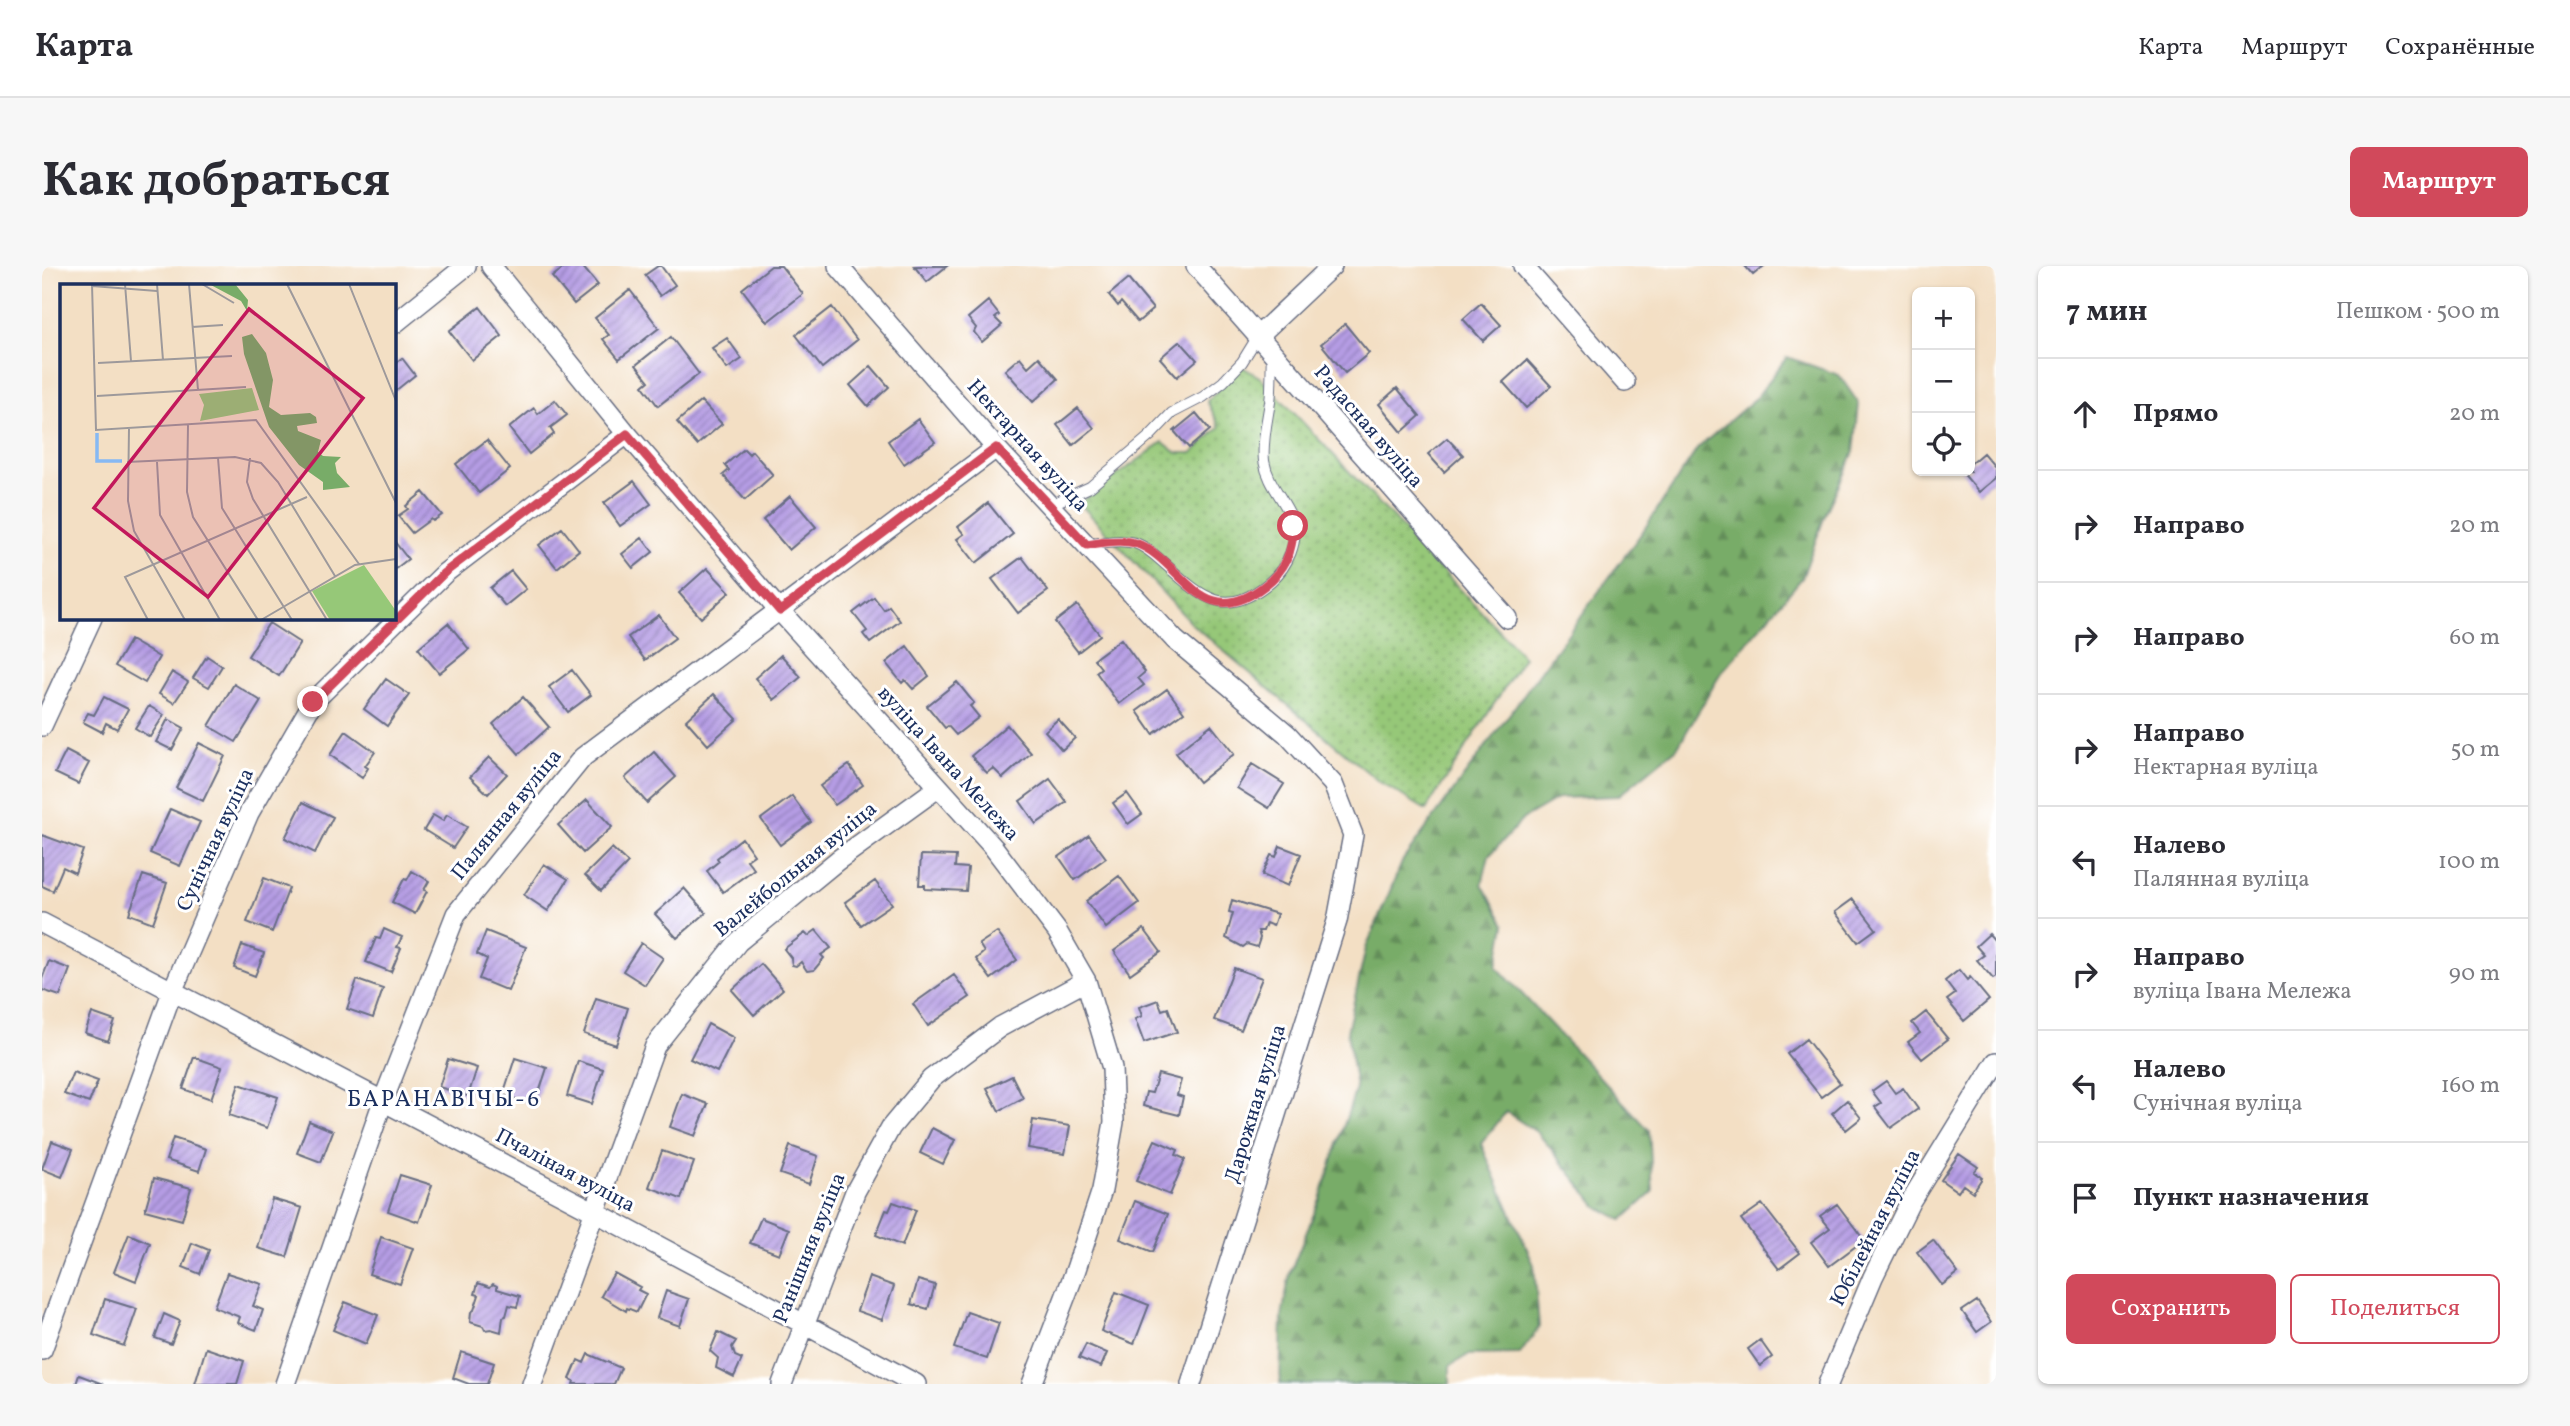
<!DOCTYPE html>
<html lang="ru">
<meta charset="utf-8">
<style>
:root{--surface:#fff;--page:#f7f7f7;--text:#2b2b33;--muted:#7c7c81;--line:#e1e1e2;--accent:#d1495b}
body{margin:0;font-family:Vollkorn,serif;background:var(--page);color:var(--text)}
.controls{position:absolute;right:21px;top:21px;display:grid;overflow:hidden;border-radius:10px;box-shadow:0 2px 5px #0004}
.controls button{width:63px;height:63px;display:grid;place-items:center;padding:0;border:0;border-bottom:2px solid var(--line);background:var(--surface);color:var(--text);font:35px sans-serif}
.stop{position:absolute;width:21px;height:21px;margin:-16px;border:5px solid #d1495b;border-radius:50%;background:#fff}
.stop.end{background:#d1495b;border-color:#fff;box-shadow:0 2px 7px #0008}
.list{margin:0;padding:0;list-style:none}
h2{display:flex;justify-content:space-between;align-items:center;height:91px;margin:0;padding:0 28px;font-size:30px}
h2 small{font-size:23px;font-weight:400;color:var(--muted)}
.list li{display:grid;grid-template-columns:46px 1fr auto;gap:21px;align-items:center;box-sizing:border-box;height:112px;padding:0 28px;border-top:2px solid var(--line)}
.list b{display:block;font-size:26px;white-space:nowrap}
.list p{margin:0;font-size:23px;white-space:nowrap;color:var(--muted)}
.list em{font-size:23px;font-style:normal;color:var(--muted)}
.actions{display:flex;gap:14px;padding:21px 28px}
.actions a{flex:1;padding:16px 0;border:2px solid var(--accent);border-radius:10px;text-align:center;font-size:24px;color:var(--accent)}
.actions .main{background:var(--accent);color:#fff}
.icon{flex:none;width:38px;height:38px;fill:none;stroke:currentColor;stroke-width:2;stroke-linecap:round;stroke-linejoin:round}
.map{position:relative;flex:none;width:1954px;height:1118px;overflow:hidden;border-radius:10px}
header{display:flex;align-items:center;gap:42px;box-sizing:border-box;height:98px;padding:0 35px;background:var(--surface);border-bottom:2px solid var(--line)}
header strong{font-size:33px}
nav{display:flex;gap:38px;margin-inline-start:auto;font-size:24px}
.intro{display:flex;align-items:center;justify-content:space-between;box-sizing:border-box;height:168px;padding:0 42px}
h1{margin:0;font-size:49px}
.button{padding:18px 32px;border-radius:10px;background:var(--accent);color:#fff;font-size:24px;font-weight:700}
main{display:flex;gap:42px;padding:0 42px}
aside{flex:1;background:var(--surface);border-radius:10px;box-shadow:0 2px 5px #0004}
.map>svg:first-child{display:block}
</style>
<header>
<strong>Карта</strong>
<nav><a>Карта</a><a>Маршрут</a><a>Сохранённые</a></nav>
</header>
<div class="intro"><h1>Как добраться</h1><a class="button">Маршрут</a></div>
<main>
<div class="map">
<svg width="1954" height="1118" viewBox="0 0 1954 1118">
<defs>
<pattern id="grass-dots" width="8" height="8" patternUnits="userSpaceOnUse" patternTransform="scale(1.75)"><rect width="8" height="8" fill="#96c878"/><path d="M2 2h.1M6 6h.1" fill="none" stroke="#7aa366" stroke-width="1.8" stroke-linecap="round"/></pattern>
<pattern id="forest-firs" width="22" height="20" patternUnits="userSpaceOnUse" patternTransform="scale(1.75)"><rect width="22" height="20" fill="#78ac68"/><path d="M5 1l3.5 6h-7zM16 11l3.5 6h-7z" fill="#628c59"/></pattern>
<pattern id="building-hatch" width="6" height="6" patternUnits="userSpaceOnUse" patternTransform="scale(1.75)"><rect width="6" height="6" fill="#b59ce4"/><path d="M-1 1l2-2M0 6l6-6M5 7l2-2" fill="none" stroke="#9280bc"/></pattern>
</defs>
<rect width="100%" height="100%" fill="#fff"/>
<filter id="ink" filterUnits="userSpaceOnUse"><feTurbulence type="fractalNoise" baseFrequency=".0143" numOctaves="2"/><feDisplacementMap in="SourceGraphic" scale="14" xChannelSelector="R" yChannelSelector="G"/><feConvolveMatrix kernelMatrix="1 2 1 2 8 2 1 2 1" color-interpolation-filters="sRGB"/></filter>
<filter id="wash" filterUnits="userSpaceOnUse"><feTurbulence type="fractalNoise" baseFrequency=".00686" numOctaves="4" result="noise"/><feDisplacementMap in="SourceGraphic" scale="28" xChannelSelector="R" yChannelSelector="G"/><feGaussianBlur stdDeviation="1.57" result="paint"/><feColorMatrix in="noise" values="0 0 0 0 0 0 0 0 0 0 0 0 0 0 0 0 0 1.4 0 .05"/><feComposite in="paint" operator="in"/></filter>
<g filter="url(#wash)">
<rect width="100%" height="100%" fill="#f3dfc4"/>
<!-- grass -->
<path fill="url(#grass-dots)" stroke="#587c6b" stroke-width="2" d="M1199 100 1219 112 1482 391 1384 544 1336 515 1151 359 1037 237 1121 176 1135 187H1150L1178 161 1165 135Z"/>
<!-- forest -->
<path fill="url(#forest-firs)" stroke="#4a6e63" stroke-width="2" d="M1745 91 1797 109 1817 138 1812 186 1785 244 1760 312 1679 407 1635 482 1576 530 1517 532 1481 553 1447 590 1440 618 1463 659 1455 701 1607 864 1611 926 1580 954 1556 941 1496 867 1464 846 1439 878 1492 999 1497 1061 1478 1088 1426 1089 1408 1100V1118H1238L1240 1050 1248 1007 1278 933 1314 822 1305 766 1324 682 1361 594 1601 265 1656 182 1714 132Z"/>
<g id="blocks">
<!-- building -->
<path fill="url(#building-hatch)" d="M524 0H540L556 19 532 38 510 11Z
M616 0H619L633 19 618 30 603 9Z
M729 0H739L761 28 725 56 700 23Z
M872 0H905L885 16Z
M1703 0H1722L1711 9Z
M1086 13 1111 43 1096 56 1079 36 1076 40 1067 29Z
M588 24 617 62 577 93 561 73 567 69 553 52Z
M946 35 957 49 953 52 960 59 940 76 932 66 934 62 926 52Z
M1439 37 1459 59 1441 75 1421 53Z
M438 41 460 70 430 94 407 65Z
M790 41 815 74 780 102 754 69Z
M1303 58 1327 87 1303 107 1279 78Z
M629 71 657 108 616 140 601 120 607 115 594 99Z
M685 72 700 93 685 103 670 82Z
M1138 75 1155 94 1135 111 1118 92Z
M978 91 986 101 997 91 1016 113 991 136 963 104Z
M360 92 373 109 352 126V98Z
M1485 94 1509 120 1484 142 1461 116Z
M829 100 847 121 826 140 808 119Z
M1355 122 1378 150 1360 166 1337 138Z
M513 134 525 149 508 162 512 168 487 188 467 162 492 142 496 148Z
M659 135 680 158 655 179 635 156Z
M1036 142 1052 162 1031 179 1015 159Z
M1154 147 1168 164 1147 182 1132 165Z
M876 153 893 176 862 198 846 175Z
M1405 172 1421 189 1402 206 1386 188Z
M445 174 468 203 437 227 414 198Z
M702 183 707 188 710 185 731 209 703 234 681 209 687 204 683 199Z
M1941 187 1954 202V212L1937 226 1919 205H1928V198Z
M592 215 609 238 578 260 562 237Z
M381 226 400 249 391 255 389 253 370 267 356 250 366 243 364 240Z
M748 230 774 261 747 284 721 254Z
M946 237 971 268 934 297 915 273 922 268 916 261Z
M520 262 537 284 515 302 497 279Z
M600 272 611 286 591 302 580 288Z
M352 275 366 293 352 304Z
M980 291 1006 325 976 347 950 313Z
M665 302 688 326 659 352 637 327Z
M469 305 484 323 463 340 448 322Z
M832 331 842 344 847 340 858 355 828 377 821 368 825 365 811 347Z
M1035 339 1058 369 1036 386 1013 356Z
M617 349 633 372 603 394 586 371Z
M227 357 258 377 237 410 206 390Z
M406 357 427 383 397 407 376 382Z
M1079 373 1103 406 1096 412 1102 419 1077 438 1054 406 1059 402 1052 393Z
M88 374 117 391 103 417 73 400Z
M865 380 887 410 871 423 863 414 860 417 844 397Z
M739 389 759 411 732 434 713 412Z
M165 390 180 400 167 421 151 412Z
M530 404 549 429 526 446 507 421Z
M130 406 146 416 132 437 117 428Z
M344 413 367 429 345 460 322 443Z
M915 416 932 437 928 440 937 451 914 469 906 460 903 462 885 440Z
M192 418 219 435 194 476 167 460Z
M1125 423 1142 446 1111 468 1095 445Z
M672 428 695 453 666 479 644 454Z
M62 431 86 443 75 463 64 457 60 466 41 456 46 447 52 449Z
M481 431 507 461 477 488 451 458Z
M107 440 122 449 108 471 93 462Z
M126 453 142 462 130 484 114 476Z
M1016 453 1033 472 1020 484 1003 465Z
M965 459 989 487 961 512 951 502 945 507 929 490Z
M1169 459 1192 488 1157 516 1134 487Z
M304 465 333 486 323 500 326 502 320 512 288 489Z
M157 477 183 490 161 535 134 522Z
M24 485 47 497 36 518 13 507Z
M612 486 634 511 605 537 583 512Z
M447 491 465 508 446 528 428 511Z
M1210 498 1242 518 1227 542 1195 522Z
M807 499 821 519 793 539 778 520Z
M1008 513 1025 536 994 558 978 535Z
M1085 527 1100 548 1086 558 1071 537Z
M750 530 769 556 738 579 719 553Z
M545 534 570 561 541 587 516 559Z
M261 536 291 551 273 587 243 572Z
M128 543 158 556 138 600 108 587Z
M391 549 401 555 405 549 425 561 411 582 382 564Z
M0 569 41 584 33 607 21 601 11 625 0 620Z
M1047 569 1064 592 1033 614 1017 591Z
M700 572 712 589 705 594 712 603 681 626 665 605 677 595 675 592Z
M1238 580 1259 588 1246 620 1220 609 1229 589 1234 591Z
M570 582 586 597 559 625 543 609Z
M879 589 914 590 913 601 926 602 924 625 883 623V619H877Z
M502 598 526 613 506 645 482 629Z
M370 605 387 615 382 624 385 625 373 648 350 636 362 613 365 614Z
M101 609 125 617 111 657 87 648Z
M1077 610 1097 637 1064 662 1044 635Z
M222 612 247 622 230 666 205 656Z
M833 615 850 638 819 659 803 636Z
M642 622 664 647 635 672 613 648Z
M1811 633 1834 663 1816 676 1793 646Z
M1190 634 1235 648 1231 660 1224 657 1221 665H1216L1218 672 1215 681 1205 678 1201 681 1184 672 1191 647 1187 646Z
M342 663 360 671 355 681 359 682 349 706 324 696 334 672 338 673Z
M1102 663 1119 686 1088 708 1072 685Z
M774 664 789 682 779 689 782 692 772 704 765 705 759 696 754 700 750 699 749 692 742 683 763 667 766 670Z
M444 665 484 681 466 725 437 713 445 693 435 688Z
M955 666 975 694 949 713 934 693 942 686 937 678Z
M1947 668 1954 676V711L1951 713 1935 694 1942 689 1934 680Z
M599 677 621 692 603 719 581 705Z
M200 679 222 687 213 710 192 702Z
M7 695 28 703 18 730 0 724V713Z
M719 698 741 723 712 749 690 724Z
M1192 702 1220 712 1199 764 1172 754Z
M1917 704 1925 714 1928 711 1947 734 1922 755 1905 734 1913 728 1903 715Z
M912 709 928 731 886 760 871 738Z
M315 714 341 723 331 752 305 743Z
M554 732 586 742 574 779 542 768Z
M1116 734 1120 744 1126 742 1135 766 1102 777 1093 753 1100 750 1097 741Z
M1884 746 1906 773 1880 793 1866 776 1878 767 1870 757Z
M50 747 73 755 66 775 43 767Z
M666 758 692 772 675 806 648 793Z
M1764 773 1798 817 1779 831 1745 788Z
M152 791 180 801 169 833 141 823Z
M473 792 505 802 493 839 461 829Z
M406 793 435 802 426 830 397 821Z
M536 795 561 803 550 838 525 830Z
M31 806 56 815 47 837 22 828Z
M1116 808 1139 814 1135 829 1141 831 1137 849 1101 840 1104 826 1110 827Z
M970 810 981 832 957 845 945 822Z
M1844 815 1853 827 1861 822 1876 843 1849 862 1833 841 1839 837 1830 825Z
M197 818 236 831 225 862 187 849Z
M640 828 666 838 653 870 628 861Z
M1805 834 1819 852 1804 864 1790 847Z
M991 854 1028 860 1023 888 986 882Z
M267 855 291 865 279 896 255 887Z
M890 862 913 874 901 898 878 887Z
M131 872 164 883 157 905 124 894Z
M1113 874 1136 884 1134 889 1143 893 1128 929 1094 915Z
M10 875 31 883 20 911 0 903Z
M748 880 776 890 767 918 738 908Z
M620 885 652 896 639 933 607 921Z
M1917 888 1936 901 1932 906 1940 912 1931 926 1921 919 1916 926 1899 914Z
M358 909 390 919 377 956 346 945Z
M112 912 149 922 140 954 103 944Z
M230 933 260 942 245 991 216 982Z
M1093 935 1126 948 1111 986 1078 973Z
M851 936 874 944 860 980 834 969 844 944 847 945Z
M1720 938 1758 987 1737 1003 1699 953Z
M1795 938 1822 974 1787 1000 1769 976 1788 962 1778 950Z
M719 952 747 963 737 988 708 977Z
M87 968 108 977 94 1015 72 1006Z
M339 971 371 982 358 1018 327 1008Z
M1891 974 1916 1007 1900 1019 1875 986Z
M150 977 167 984 158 1008 141 1001Z
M185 1007 220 1018 211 1040 221 1044 214 1064 196 1057 198 1051 172 1041Z
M572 1007 598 1021 596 1024 604 1028 595 1046 585 1042 584 1045 559 1030Z
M827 1011 852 1020 840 1054 815 1045Z
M876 1014 893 1019 886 1043 869 1038Z
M436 1017 448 1021 451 1018 455 1020V1023L478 1030 475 1041 467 1039 464 1050 461 1051 459 1066 449 1063 443 1064 441 1060 428 1056 429 1046 432 1044 437 1029 433 1028Z
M624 1025 647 1033 638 1060 615 1052Z
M1074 1026 1107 1039 1092 1078 1059 1065Z
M63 1033 95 1043 82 1080 51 1069Z
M1935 1035 1949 1056 1935 1066 1920 1045Z
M303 1036 336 1049 324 1078 291 1064Z
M925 1046 957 1057 945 1093 912 1082Z
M122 1048 138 1055 129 1078 113 1072Z
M676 1066 694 1075 690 1081 693 1090 700 1093 692 1111 674 1102 676 1092 668 1085Z
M1718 1074 1730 1091 1718 1100 1706 1083Z
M1044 1078 1065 1087 1059 1101 1037 1092Z
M164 1082 202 1095 195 1118H153Z
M419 1086 452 1097 445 1118H427L411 1112Z
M546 1088 579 1102 572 1118H531L532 1115 528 1113 536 1094 542 1097Z
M37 1109 61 1118H34Z"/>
</g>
</g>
<g filter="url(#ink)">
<use href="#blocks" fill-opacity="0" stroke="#676d82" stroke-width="2"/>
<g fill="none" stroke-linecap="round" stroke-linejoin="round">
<!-- lane casing -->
<g stroke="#676d82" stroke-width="12">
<path id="lane" d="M1008 239 1048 221 1108 170 1130 147 1161 131 1181 116 1200 96 1216 70
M1045 279C1060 276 1078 273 1093 277 1105 281 1115 291 1124 299 1161 332 1184 354 1229 315 1245 301 1258 275 1250 253 1242 233 1226 218 1222 195 1220 176 1225 155 1228 136 1230 121 1229 104 1230 88"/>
</g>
<!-- street casing -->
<g stroke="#676d82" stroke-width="22">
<path id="street" d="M449 0 585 168 738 345 952 582 1015 665 1044 715 1070 802 1072 856 1060 924 1034 1003 990 1118
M796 0 954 182 1133 374 1245 468 1291 518 1311 569 1295 655 1149 1118
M1154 0 1465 352
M1481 0 1583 116
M352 58 424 0
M1216 70 1290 0
M0 460 50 352
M0 657 553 946 874 1118
M0 1084 130 726 207 547 271 436 403 307 585 168
M243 1118 341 835 414 648 541 491 954 182
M490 1118 613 780 696 676 796 594 897 521
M740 1118 813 926 849 861 889 813 958 761 1044 715
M1786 1118 1831 1011 1868 936 1954 796"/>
</g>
<!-- lane -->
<use href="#lane" stroke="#fff" stroke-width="10"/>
<!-- street -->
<use href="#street" stroke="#fff" stroke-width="19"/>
</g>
</g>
<g fill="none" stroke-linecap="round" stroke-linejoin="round" filter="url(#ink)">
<!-- route -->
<path stroke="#d1495b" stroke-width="9" d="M271 436 402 307 585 168 738 345 954 182 1045 279C1060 276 1078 273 1093 277 1140 292 1158 370 1222 320 1243 304 1251 286 1251 260"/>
</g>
<g text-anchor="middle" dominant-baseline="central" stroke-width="6" stroke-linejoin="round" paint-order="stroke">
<!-- street labels -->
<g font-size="21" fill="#1b2f5e" stroke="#fff">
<text transform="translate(1326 161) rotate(49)">Радасная вуліца</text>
<text transform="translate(985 180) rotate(48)">Нектарная вуліца</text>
<text transform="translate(906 498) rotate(48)">вуліца Івана Мележа</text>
<text transform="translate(465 549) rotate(-51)">Палянная вуліца</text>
<text transform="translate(174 574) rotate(-65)">Сунічная вуліца</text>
<text transform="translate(754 604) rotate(-39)">Валейбольная вуліца</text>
<text transform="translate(1214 838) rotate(-73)">Дарожная вуліца</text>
<text transform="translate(523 905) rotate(28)">Пчаліная вуліца</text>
<text transform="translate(1834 962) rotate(-63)">Юбілейная вуліца</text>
<text transform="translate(768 982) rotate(-68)">Ранішняя вуліца</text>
</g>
<!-- neighbourhood labels -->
<g font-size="23" letter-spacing="2" fill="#1b2f5e" stroke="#fff">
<text x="402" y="834">БАРАНАВІЧЫ-6</text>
</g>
</g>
<!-- overview -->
<g transform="translate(18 18)">
<rect width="336" height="336" fill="#f3dfc4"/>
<path d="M192 104 199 126 140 137 144 121 139 110ZM304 281 336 327V336H270L252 307Z" fill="#96c878"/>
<path d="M149 0H175L188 16 187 27 181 17ZM192 50 206 69 213 96 209 123 221 131 250 129 256 133 257 139 237 142 238 147 261 156 258 168 263 172 281 173 275 179 277 189 290 203 263 206V198L239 181 209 143 184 70 182 53Z" fill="#78ac68"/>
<path fill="none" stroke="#86b9f3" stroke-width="3.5" d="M37 149V177H62"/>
<path fill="none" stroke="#9d999b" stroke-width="2" d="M32 0 36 146 196 136 299 280M65 0 71 77M97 0 103 76M129 0 138 106M142 0 174 19M227 0 336 219M289 0 336 117M32 2 97 7M132 43 163 41M38 79 172 72M37 112 186 103M128 141 127 208 133 233 198 336M69 144 68 217 74 247 125 336M158 174 162 224 232 336M190 174 187 198 193 215 267 336M67 178 175 173 201 179 218 198 275 292M97 178 100 231 160 336M88 336 65 293 247 213M201 336 295 281 336 275"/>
<path fill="#c2185b" fill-opacity="0.15" stroke="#c2185b" stroke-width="3.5" d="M189 25 303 114 148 313 34 224Z"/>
<rect width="336" height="336" fill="none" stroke="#1b2f5e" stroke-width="3.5"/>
</g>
</svg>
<div class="controls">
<button>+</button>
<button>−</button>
<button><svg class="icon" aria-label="locate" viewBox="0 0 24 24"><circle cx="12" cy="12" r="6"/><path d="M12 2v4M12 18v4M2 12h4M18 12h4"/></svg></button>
</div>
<div class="stop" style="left:1251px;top:260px"></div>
<div class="stop end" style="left:271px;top:436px"></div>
</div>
<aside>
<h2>7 мин<small>Пешком · 500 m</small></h2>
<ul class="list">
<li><svg class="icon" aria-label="ahead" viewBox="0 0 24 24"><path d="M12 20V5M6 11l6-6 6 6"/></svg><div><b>Прямо</b></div><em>20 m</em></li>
<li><svg class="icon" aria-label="right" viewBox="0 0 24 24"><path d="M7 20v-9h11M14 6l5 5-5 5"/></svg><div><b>Направо</b></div><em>20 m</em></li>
<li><svg class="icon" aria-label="right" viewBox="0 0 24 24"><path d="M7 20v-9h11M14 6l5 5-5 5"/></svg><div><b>Направо</b></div><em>60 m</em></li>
<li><svg class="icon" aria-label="right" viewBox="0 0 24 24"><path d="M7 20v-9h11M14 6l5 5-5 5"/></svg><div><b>Направо</b><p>Нектарная вуліца</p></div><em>50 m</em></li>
<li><svg class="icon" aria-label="left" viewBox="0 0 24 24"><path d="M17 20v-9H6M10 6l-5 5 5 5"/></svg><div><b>Налево</b><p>Палянная вуліца</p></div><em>100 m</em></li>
<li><svg class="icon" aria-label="right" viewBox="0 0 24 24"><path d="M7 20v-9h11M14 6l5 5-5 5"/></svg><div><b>Направо</b><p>вуліца Івана Мележа</p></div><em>90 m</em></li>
<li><svg class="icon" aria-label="left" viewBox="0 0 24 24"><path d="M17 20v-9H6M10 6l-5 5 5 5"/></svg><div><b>Налево</b><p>Сунічная вуліца</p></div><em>160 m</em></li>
<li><svg class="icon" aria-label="arrive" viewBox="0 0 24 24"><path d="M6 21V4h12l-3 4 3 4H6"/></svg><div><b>Пункт назначения</b></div></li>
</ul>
<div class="actions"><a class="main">Сохранить</a><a>Поделиться</a></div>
</aside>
</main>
